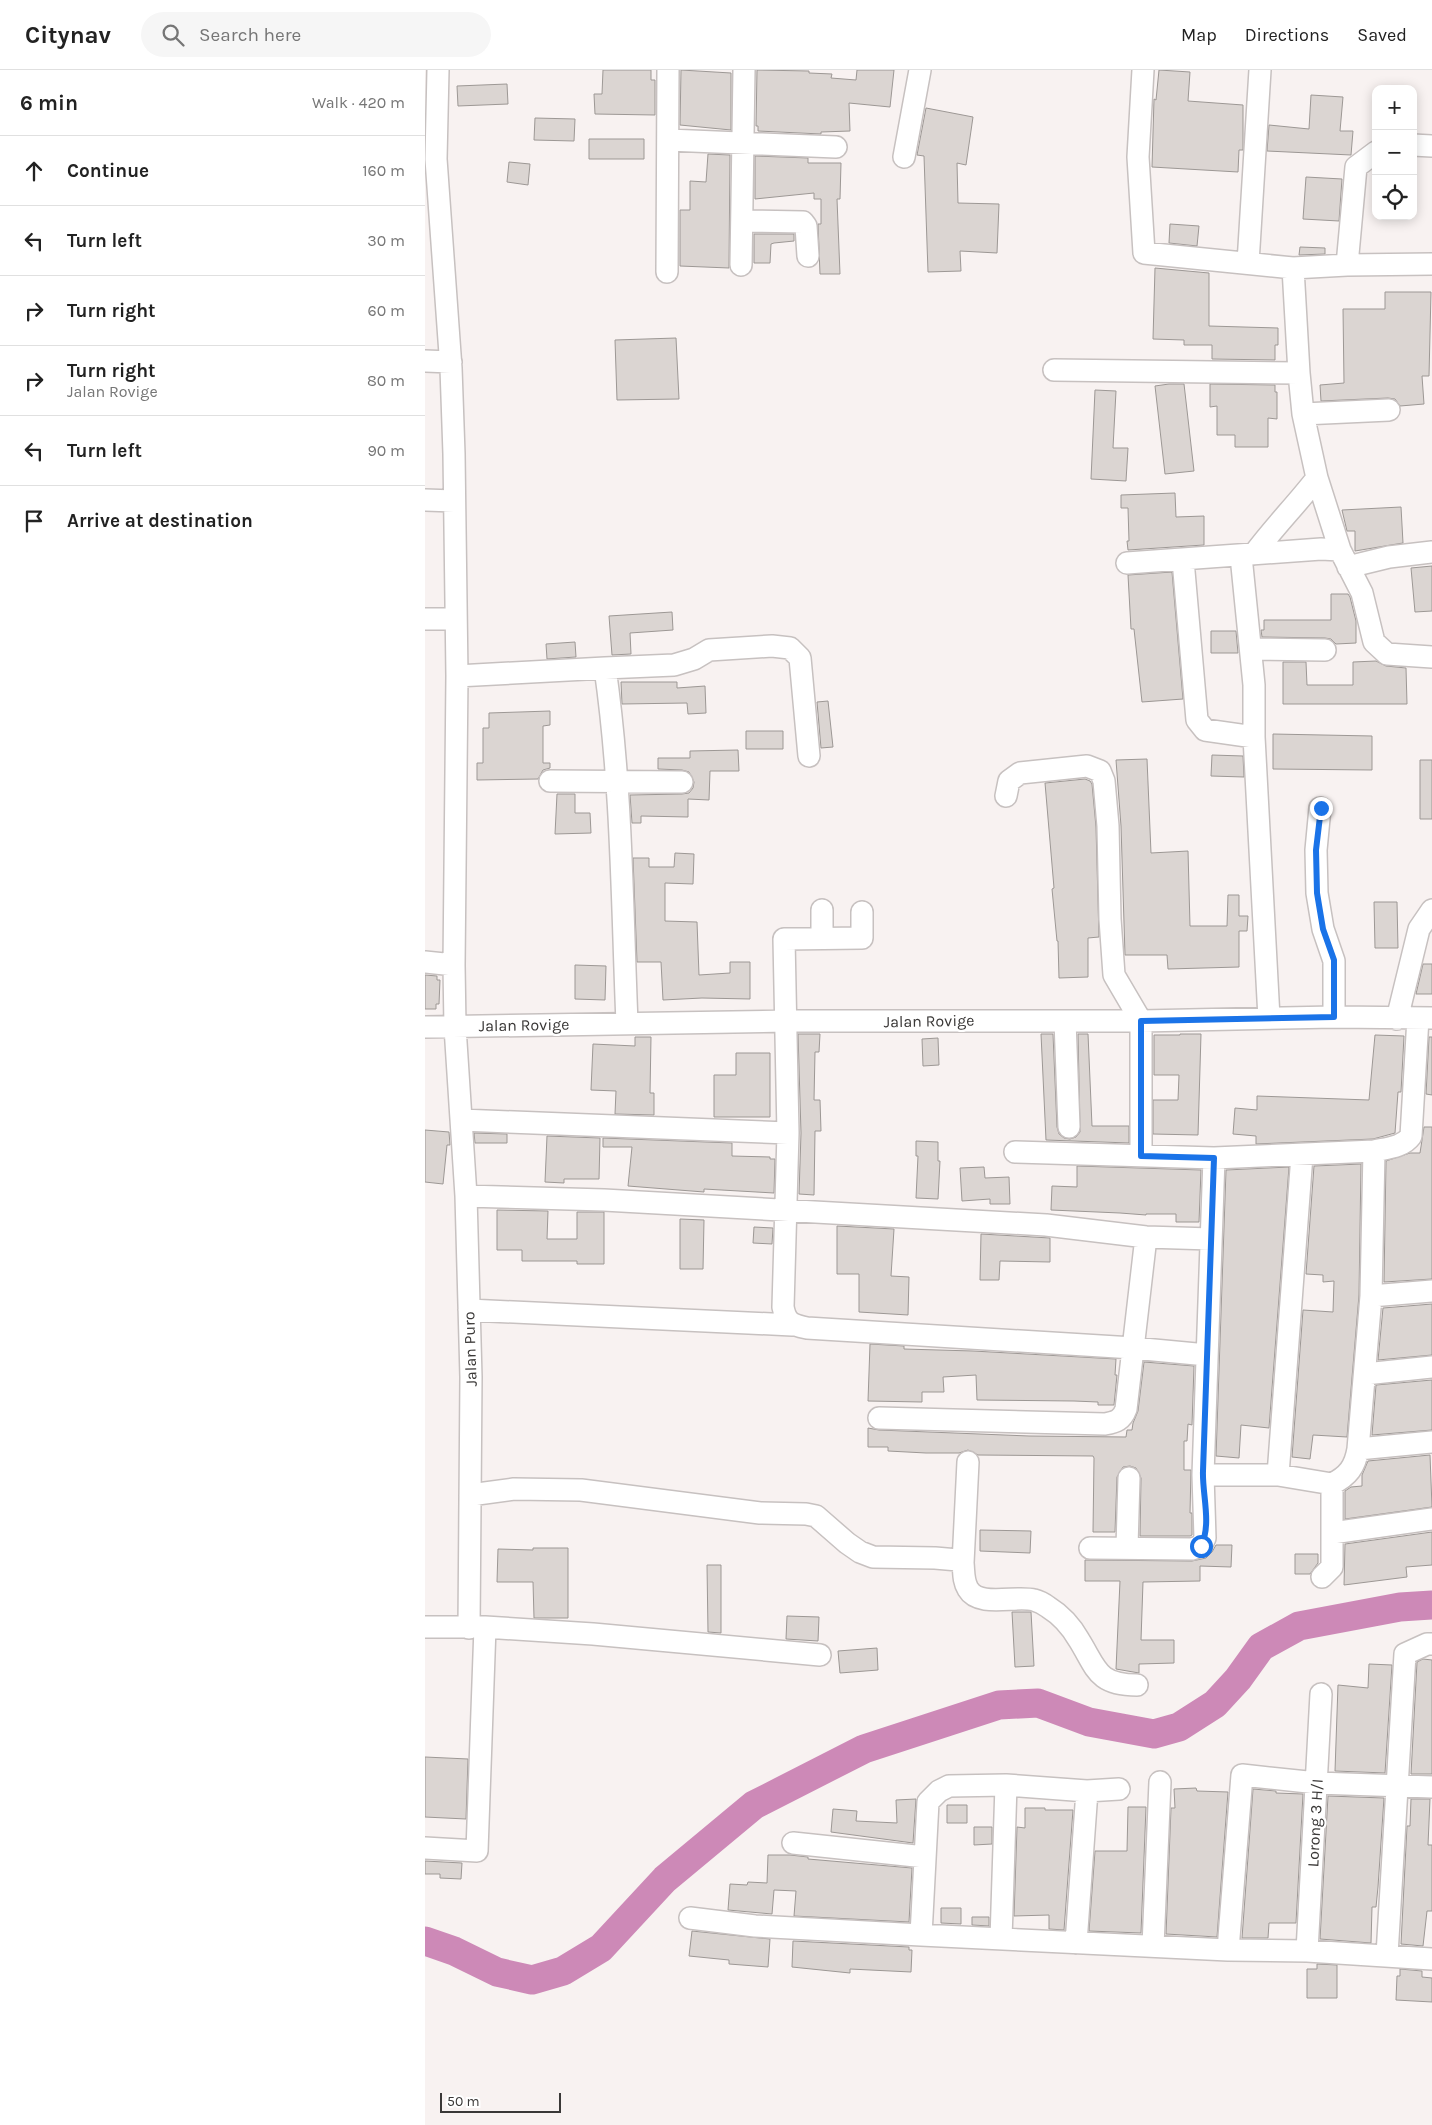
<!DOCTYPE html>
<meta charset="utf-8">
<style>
:root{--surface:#fff;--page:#f6f6f6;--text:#222;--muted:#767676;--line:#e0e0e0}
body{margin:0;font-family:Karla,sans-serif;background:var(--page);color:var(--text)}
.controls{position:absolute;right:15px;top:15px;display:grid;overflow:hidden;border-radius:10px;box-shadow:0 2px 12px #0003}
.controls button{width:45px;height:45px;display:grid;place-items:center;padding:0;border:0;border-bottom:1px solid var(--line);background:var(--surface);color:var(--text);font:25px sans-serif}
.scale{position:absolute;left:15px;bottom:12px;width:121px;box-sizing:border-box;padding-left:5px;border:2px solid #3a3837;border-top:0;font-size:14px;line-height:18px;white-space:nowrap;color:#3a3837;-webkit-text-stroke:4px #fff;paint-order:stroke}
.stop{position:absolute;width:15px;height:15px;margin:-11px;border:4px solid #1a73e8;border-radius:50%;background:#fff}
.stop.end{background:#1a73e8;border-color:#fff;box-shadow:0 1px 5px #0008}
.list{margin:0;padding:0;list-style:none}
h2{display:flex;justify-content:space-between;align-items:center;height:65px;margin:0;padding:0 20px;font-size:21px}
h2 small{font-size:16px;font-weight:400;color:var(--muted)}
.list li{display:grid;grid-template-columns:32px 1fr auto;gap:15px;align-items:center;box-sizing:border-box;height:70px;padding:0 20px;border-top:1px solid var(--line)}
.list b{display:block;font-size:19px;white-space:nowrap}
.list p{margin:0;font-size:16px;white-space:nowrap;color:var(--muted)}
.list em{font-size:16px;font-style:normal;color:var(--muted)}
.icon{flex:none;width:28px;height:28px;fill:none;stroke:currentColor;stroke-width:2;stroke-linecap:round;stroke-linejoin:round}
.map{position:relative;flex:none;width:1007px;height:2055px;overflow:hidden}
header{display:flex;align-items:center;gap:30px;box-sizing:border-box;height:70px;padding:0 25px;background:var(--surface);border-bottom:1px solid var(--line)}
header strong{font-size:24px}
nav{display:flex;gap:28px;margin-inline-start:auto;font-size:18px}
.search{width:350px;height:45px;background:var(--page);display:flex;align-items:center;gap:12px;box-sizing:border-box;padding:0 18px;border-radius:28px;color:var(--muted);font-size:19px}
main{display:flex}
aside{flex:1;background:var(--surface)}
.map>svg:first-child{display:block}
</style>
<header>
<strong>Citynav</strong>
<div class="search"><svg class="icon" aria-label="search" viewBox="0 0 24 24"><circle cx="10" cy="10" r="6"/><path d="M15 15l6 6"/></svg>Search here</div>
<nav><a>Map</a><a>Directions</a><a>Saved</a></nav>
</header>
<main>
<aside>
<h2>6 min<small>Walk · 420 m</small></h2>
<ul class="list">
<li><svg class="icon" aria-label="ahead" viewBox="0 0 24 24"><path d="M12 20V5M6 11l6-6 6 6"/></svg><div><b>Continue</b></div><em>160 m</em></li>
<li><svg class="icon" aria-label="left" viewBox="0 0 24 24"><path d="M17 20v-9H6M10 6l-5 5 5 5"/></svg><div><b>Turn left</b></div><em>30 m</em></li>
<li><svg class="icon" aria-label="right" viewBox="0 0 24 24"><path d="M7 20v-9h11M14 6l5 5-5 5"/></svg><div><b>Turn right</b></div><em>60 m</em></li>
<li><svg class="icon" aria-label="right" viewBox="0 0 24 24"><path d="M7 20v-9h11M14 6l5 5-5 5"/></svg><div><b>Turn right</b><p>Jalan Rovige</p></div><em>80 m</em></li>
<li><svg class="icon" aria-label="left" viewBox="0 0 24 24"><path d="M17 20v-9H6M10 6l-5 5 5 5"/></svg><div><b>Turn left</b></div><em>90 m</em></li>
<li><svg class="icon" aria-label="arrive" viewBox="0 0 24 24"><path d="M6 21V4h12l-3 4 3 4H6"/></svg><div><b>Arrive at destination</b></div></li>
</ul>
</aside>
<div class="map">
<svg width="1007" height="2055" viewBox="0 0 1007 2055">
<rect width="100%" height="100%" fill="#f8f2f1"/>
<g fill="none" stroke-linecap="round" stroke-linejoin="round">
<!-- river -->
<path stroke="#cd89b7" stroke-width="29" d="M0 1871 29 1881 72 1902 107 1910 138 1901 176 1878 240 1809 329 1735 439 1679 574 1635 613 1633 664 1652 729 1664 754 1657 790 1634 813 1609 836 1577 874 1556 975 1537 1007 1535"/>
</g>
<!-- building -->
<path fill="#dbd5d2" stroke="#9d9895" d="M178 0H226V10H230V45L170 44 169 24H177Z
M256 0 306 3V60L255 55Z
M332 0 384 1V3L407 4 406 8 431 10 432 0H469L465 37 424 33 425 61 396 62V64L333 61V56H331Z
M734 0 765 2 763 31 818 35V80H814L813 102 727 97 729 29 731 30Z
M82 14 83 34 33 36 32 16Z
M886 25 918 27 915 61H928L926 85 842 81 844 55 884 59Z
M501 38 548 47 541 95 532 93 533 133 574 134 572 183 535 181 536 201 503 202 499 86 492 85Z
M110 48 150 49 149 71 109 70Z
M164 69H219V89H164Z
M283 84 305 85 304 198 255 196V140H265V111L281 112Z
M330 86 383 88V93H416L415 129H412L415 204H395L393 154H396V129H389V123L330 129Z
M84 92 105 94 103 115 82 112Z
M881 107 917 109 914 151 878 149Z
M745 154 774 156 772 176 744 173Z
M329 164H369V171L349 173 346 174 345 193H329Z
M875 177 900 178V184L874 185Z
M730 198 784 203V256L853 258V275H850V290L787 289V275H759V270L728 269Z
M960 222H1006L1004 306H997L999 334 975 336 970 329 963 328 896 331 895 315 919 313 918 239H960Z
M251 268 254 329 192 330 190 270Z
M744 314H759L769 401 740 404 730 316Z
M785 314 850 315V322H852V349L843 348V377H810V365H792V336L785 337Z
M670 320 691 321 688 378H703L701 411 666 409Z
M750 423 751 447 779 446V475L703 480 702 471H704L703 438H696V425Z
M976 437 978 473 930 481V461H922L917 440Z
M1007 496V541L990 542 986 498Z
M747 502 758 629 717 632 709 559H706L703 505Z
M906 524H923L925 527 931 551V573L911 574 906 569 900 568 837 567 836 560H839V550H906Z
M247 542 248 560 205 563 206 584 187 585 184 546Z
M786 561H811L813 583H786Z
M150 572 151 587 122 589 121 574Z
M951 591 961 596 981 598 982 634H858V592H881L882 615H928V592Z
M196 612H252V618L280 616 281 643 263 644 262 633 197 634Z
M403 631 408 677 396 678 392 632Z
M125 641V655L118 656V693H125V698L118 700 113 709 52 710V693H58V658H64V643Z
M321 661H358V679H321Z
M848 664 947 666V700L848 699Z
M313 680 314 701H285L284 730 263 729V747L216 746V753H207L205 725 257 724 264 723 268 718 269 712 264 702 257 700 233 699V688H265V681Z
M787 685 818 686 819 707 786 706Z
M722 689 726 783 763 781 765 856H802L803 825H814V846H823L822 861H814V897L743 899 742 885H700L696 756 691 690Z
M995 690H1007V749H995Z
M660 709 665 711 667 714 671 757 674 867 663 868V907L634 908 633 871H632L627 819 629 818 620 713Z
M132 724H150V743H165L166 763 130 764Z
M250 783 269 784 268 814 240 813V851L272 852 274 905 305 903V892H325V929L277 928 238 930 236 892H212L208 788H224V797H249Z
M949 832H972L973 878H950Z
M998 894H1007V924H991Z
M150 895 181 896 180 930 150 929Z
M0 905 12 906V910H15L14 934H11V939H0Z
M373 964H395L394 982H390L389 1030H395L396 1061H390L389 1125 374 1124 376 1063Z
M616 964H628L632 1057 634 1064 639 1068 645 1069 651 1067 655 1062 653 964H663L667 1056H704V1073L621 1070Z
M755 964H776L773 1065 728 1064V1030H753L754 1005H729V965H755Z
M950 965 979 966 976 1022H973L970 1063 948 1069 831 1074V1066L808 1064 810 1038 832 1040V1026L944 1030Z
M210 967H226L225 1023H229V1045L190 1044 191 1021 166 1020 168 974 210 976Z
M1004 967H1007V1025L1001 1024Z
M513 968 514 995 498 996 497 969Z
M311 983H345V1047H289V1005H311Z
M999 1057H1007V1209L959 1212 961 1091 985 1083H995Z
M0 1060 24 1062 25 1075H22L18 1114 0 1112Z
M49 1063 82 1064V1073H50Z
M122 1066 175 1068 174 1109H139V1113L120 1112Z
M178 1068 307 1073V1086L345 1087V1089H350L349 1123 279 1119V1122L203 1116 207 1077H178Z
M491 1071 513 1072V1091H515L513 1129 491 1128 493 1086H491Z
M936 1094 934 1225 922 1367 888 1365 885 1389 867 1387 878 1240 908 1242 909 1211 898 1212V1205L881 1204 889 1096Z
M652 1096 776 1100 774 1152H751V1144H721V1145L695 1143 626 1140 627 1116 652 1117Z
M559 1097 560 1108 584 1107 585 1134H565V1129L537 1131 535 1098Z
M864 1097 844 1358 816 1355 814 1388 791 1386 801 1100Z
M72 1140 123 1141 122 1169H152V1142H179V1194H152V1191H97V1180H72Z
M255 1149 279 1150 278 1199H255Z
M412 1156 469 1159 466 1206 484 1207 483 1245 434 1242V1204H412Z
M329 1157 348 1158 347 1174 328 1173Z
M556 1164 625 1168V1192L575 1191 574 1210H555Z
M1007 1234V1285L953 1290 958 1238Z
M445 1274 479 1276V1279L548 1281 691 1289 690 1305H692L689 1335H673V1332L649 1331 552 1330 551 1305 518 1307 519 1322H497V1332L443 1331Z
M719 1292 769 1296 767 1355 763 1354 762 1371H759V1400H766L765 1443H767V1465L765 1466H715L716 1408 711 1398 705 1396 698 1397 692 1407 690 1462H668L669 1388 668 1386 553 1385 543 1380 534 1383H501L463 1381V1377H443V1358L454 1360 604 1366 701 1367 702 1360H707L708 1353 713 1341Z
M1007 1310V1360L947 1365 951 1315Z
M1005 1385 1007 1437 920 1449V1421L926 1417 937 1416V1405L943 1391Z
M555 1460 606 1461 605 1483 555 1481Z
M1007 1462V1495L981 1497 982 1507 919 1515 920 1474Z
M791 1475H807L806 1497 775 1496V1511L718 1512 716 1570H749V1593L714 1594V1603L691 1599 695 1511H660V1490L767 1491 781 1488 787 1482Z
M108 1478H143V1548H109L108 1512H72L73 1479 108 1480Z
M870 1484H893V1493L885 1504H870Z
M282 1495H296V1563L283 1562Z
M587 1542H606L609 1596 590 1597Z
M362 1546 394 1547 393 1571 361 1569Z
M452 1578 453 1600 415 1603 413 1581Z
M998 1589 1007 1590V1704H986L992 1592Z
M944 1594 967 1595 960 1703 910 1701 913 1615 943 1618Z
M0 1687 43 1689 41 1749 0 1747Z
M771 1718 772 1721 803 1722 792 1867 741 1864 746 1738H750L749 1719Z
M828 1719 851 1721V1723L878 1724 871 1853H844L843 1868H817Z
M903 1726 959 1728 953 1817 951 1837H947L946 1873 895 1869Z
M491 1729 488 1773 406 1762 408 1739 432 1741 431 1751 472 1753 471 1730Z
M986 1729H1005L1003 1775H1007V1841H1002L998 1876 976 1874 982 1756H985Z
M522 1735H542V1753H522Z
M703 1737H721L716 1863 664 1861 670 1781H702Z
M600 1738H620V1740H648L639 1860 624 1859V1845L589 1846 592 1757 600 1758Z
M549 1757H567V1774L549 1775Z
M343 1785H365L383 1787V1789L487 1798 484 1852 369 1846 371 1821 349 1820 347 1844 303 1840 305 1814 322 1815 323 1812 342 1813Z
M0 1791 37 1793 36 1809 15 1808V1804H0Z
M516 1838H536V1854L516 1853Z
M547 1847H564V1856L547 1855Z
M267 1861 345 1869 343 1897 304 1894V1890L264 1886Z
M368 1871 484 1877V1880H487L486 1902 425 1899V1903L367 1897Z
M892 1894 912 1895V1928H882V1899H892Z
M975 1899 997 1901V1907L1007 1908V1932L971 1930 972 1906H975Z"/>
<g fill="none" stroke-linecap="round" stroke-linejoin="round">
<!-- minor casing -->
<g stroke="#c7c1c0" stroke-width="24">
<path id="minor" d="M13 0 11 89 26 298 29 384 32 606 29 895 30 957 41 1126 46 1307 44 1558
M718 0 713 87 719 183 868 198 922 195 1007 194
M243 70 411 77
M988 75 1007 76
M479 87 495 0
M318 151 378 152 381 156 383 186
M823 193 835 0
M316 195 319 0
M922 195 931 97 951 82
M868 198 874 303 878 344 892 408 915 480 937 523 949 572 962 584 1007 587
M242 202 243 0
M0 291 26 292
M629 300 874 303
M878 344 964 340
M0 430 29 431
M829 484C849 457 872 434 892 408
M816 486 829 615V667L844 948
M758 490 772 650 780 660 829 667
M702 493 896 479 915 480
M923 497 964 487 1007 482
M0 549H30
M826 579 900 580
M180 598 249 595 269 589 284 580 347 576 365 578 375 588 384 686
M32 606 180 598C197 716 197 835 202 953
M125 711 257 712
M581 726 584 711 595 703 662 696 675 701 679 711 683 756 685 849 689 905 716 951V1086
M895 738 891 780 892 823 898 859 909 891V947
M397 840V868
M437 842V868L359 869 363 1063 358 1237C361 1253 367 1255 382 1258L708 1278 782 1285
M0 892 29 895
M972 949 994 859 1007 840
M640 951 644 1057
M0 957 362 951H716L909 947 1007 948
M36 1050 363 1063
M590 1082 789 1088 949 1081C963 1078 978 1077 986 1066L993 948
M41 1126 179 1130 621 1155 721 1167 786 1169
M946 1226 1007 1221
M44 1240 367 1255
M940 1304 1007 1297
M454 1348 680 1354C691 1352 697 1350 701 1339L721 1167
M933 1379 1007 1372
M778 1405H853L907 1414C923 1406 930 1397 933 1379L946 1226 949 1081
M853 1405 877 1085
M45 1425 89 1419 156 1420 335 1443 381 1444 391 1446 422 1473 435 1482 448 1487 510 1488 533 1490 538 1493C539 1502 538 1511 543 1519 554 1538 591 1525 609 1530 613 1531 619 1534 623 1537 636 1545 646 1556 654 1570 672 1599 672 1615 712 1615
M907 1463 1007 1449
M702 1477 704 1408
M665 1478 767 1479 776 1476 780 1468 778 1405 789 1088
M538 1493 543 1392
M897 1507 907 1497V1414
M0 1557H60L168 1564 395 1585
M694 1719 662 1721 581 1715 524 1716 514 1721 503 1732 496 1865 803 1880 882 1881 1007 1889
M368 1773 500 1787
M0 1778 52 1781 60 1557
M265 1848 330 1856 496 1865
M576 1869 581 1715
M651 1873 662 1721
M728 1876 735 1712
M803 1880 817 1705 892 1713 1007 1717
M882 1881 896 1624
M962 1885 980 1584 1002 1574H1007"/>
</g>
<!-- minor -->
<use href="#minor" stroke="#fff" stroke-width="21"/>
</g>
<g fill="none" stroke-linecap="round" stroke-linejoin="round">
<!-- route -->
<path stroke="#1a73e8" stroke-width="6" d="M776 1476C787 1454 777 1424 778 1401 782 1296 786 1192 789 1088L716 1086V951L909 947V890L898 859 892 823 891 780 896 738"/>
</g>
<g text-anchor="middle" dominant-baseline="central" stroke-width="4.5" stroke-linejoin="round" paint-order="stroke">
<!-- street labels -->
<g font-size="16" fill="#3a3837" stroke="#fff">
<text transform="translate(504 951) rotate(-1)">Jalan Rovige</text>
<text transform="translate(99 955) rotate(-1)">Jalan Rovige</text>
<text transform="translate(45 1279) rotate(-92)">Jalan Puro</text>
<text transform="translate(890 1753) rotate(-87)">Lorong 3 H/I</text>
</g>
</g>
</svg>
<div class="controls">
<button>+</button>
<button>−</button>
<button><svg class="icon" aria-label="locate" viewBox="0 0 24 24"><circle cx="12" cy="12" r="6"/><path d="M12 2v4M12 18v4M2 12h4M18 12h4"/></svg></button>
</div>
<div class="scale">50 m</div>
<div class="stop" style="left:776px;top:1476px"></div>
<div class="stop end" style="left:896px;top:738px"></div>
</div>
</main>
